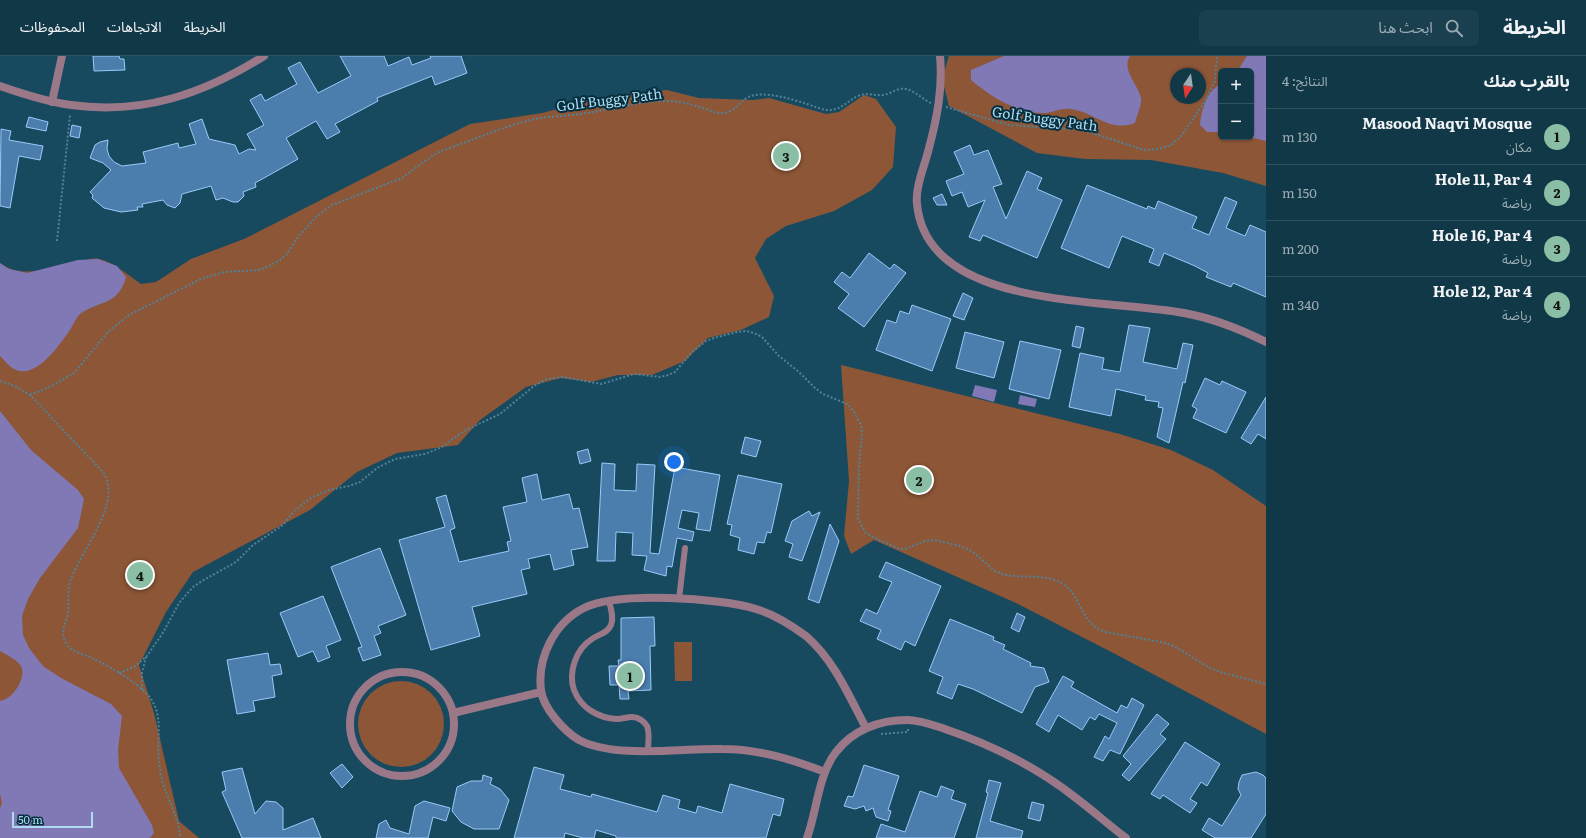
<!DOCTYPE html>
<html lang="ar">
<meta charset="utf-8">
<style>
:root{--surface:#113847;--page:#1a3f4e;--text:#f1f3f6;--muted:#9cacb4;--line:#305260;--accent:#8abfa5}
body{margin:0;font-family:Literata,"Noto Sans Arabic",serif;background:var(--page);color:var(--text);direction:rtl}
.controls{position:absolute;right:12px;top:12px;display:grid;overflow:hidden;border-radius:6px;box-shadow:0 1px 3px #0004}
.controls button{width:36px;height:36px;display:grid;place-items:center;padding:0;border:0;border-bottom:1px solid var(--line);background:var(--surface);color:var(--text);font:20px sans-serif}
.compass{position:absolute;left:1170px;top:12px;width:36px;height:36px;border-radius:50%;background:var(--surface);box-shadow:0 1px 3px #0004;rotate:193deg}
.scale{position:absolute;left:12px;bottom:10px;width:81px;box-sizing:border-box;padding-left:4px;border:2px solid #b0daef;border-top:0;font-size:11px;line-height:14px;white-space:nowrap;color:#b0daef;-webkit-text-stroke:3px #042f3f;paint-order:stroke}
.you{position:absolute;left:674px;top:406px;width:14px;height:14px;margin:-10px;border:3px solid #fff;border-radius:50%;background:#1a73e8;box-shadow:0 0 0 6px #1a73e833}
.badge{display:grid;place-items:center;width:26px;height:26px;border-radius:50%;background:var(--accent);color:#111;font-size:13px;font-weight:700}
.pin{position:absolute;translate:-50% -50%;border:2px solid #fff;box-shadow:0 1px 4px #0006}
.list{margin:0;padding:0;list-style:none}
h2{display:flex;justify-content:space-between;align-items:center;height:52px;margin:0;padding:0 16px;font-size:17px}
h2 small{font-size:13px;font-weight:400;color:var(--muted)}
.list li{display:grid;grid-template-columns:26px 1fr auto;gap:12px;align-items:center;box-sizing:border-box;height:56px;padding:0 16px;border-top:1px solid var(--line)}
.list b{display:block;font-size:15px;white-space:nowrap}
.list p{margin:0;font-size:13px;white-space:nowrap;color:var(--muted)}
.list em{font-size:13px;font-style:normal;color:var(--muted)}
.icon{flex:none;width:22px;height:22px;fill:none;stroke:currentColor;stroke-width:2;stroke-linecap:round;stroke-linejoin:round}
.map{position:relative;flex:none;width:1266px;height:782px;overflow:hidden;direction:ltr}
header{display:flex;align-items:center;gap:24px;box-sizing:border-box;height:56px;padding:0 20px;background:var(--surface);border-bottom:1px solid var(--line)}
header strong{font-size:19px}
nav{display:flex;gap:22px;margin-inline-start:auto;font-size:14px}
.search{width:280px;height:36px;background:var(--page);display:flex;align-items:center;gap:10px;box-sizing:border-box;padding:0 14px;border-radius:6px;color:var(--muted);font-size:15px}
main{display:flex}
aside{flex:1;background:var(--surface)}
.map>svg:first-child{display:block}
</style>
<header>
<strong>الخريطة</strong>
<div class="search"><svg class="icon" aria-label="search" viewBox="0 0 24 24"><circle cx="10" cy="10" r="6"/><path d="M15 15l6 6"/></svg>ابحث هنا</div>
<nav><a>الخريطة</a><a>الاتجاهات</a><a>المحفوظات</a></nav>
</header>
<main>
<aside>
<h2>بالقرب منك<small>النتائج: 4</small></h2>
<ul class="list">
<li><span class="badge">1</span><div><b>Masood Naqvi Mosque</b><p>مكان</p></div><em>130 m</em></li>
<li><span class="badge">2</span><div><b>Hole 11, Par 4</b><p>رياضة</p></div><em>150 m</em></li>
<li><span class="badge">3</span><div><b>Hole 16, Par 4</b><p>رياضة</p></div><em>200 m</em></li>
<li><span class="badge">4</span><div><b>Hole 12, Par 4</b><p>رياضة</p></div><em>340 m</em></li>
</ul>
</aside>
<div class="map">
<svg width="1266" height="782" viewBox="0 0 1266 782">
<rect width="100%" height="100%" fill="#174a5f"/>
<!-- green -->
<path fill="#8c5637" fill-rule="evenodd" d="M949 0H1266V130L1223 117 1151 104 1085 103 1037 97 949 50 942 22ZM1221 15H1251V81H1221ZM1176 18H1200V42H1176Z
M667 34 699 42 753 44 769 42 826 58 839 56 864 39 876 43 896 71 893 111 872 134 834 155 786 170 766 183 755 202 774 240 769 261 741 274 708 282 685 305 652 319H618L591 326 561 322 526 331 480 364 458 389 397 397 357 416 310 454 193 516 166 556 139 609 154 657 179 765 199 782H0V207C28 227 55 206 86 204 90 203 95 202 99 203 115 207 128 219 141 228L156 226 191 203 244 183 470 68 542 57 613 39Z
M841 309 1120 378 1171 394 1213 414 1266 450V678L1119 600 1016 547 874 484 851 498 844 480 849 425Z
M674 586H692V625H675Z
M358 668a43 43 0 1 1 86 0a43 43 0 1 1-86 0Z"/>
<!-- water -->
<path fill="#8079b6" d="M1004 0H1130C1121 14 1138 28 1141 42 1142 49 1137 59 1135 67 1109 77 1093 55 1070 53 1062 52 1054 56 1046 57 1018 58 991 41 971 24V14Z
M1247 0H1266V85L1250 81H1251V15H1236L1240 11Z
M1221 27V76H1207L1200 69C1202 52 1206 37 1221 27Z
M98 203 117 210 126 221C118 250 100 244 80 258 76 262 73 269 70 274 59 289 34 328 11 311 7 308 3 303 0 300V207L9 213 27 217 78 204Z
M975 329 997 334 994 346 972 340Z
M1020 339 1037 343 1035 351 1018 348Z
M0 355 31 394 78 434 84 443 78 472 40 522 28 543 22 560 23 579 29 592 43 610 61 622 111 648 122 660 118 694 119 712 152 769 154 777 150 782H0V752L2 747 0 738V645C3 644 6 643 9 641 17 635 26 620 21 610 16 603 7 599 0 595Z"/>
<!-- building -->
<path fill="#4b7dad" stroke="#9acafa" d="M93 0H119L120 3H124L125 14 94 15Z
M340 0H384L388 10 409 1 412 9 431 2 430 0H461L467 17 435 29 432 20 377 42 378 45 335 68 340 76 327 83 316 65 286 82 298 103 255 127 256 131 243 136 244 140 238 146H233L223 142 216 144 211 130 182 138 180 147 175 152 167 149 163 144 142 148 143 151H137L138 154 121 156 104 152 92 142 93 139 90 136 111 114 103 107 90 102 95 89 100 86 108 84 107 93 109 100 114 106 122 110 146 107 143 96 178 87 179 92 196 88 189 68 202 63 209 83 235 89 239 98 249 93 256 94 247 78 264 69 250 44 261 38 265 45 297 28 288 12 300 6 318 37 351 20Z
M29 61 48 66 46 75 26 71Z
M72 69 81 71 79 82 70 80Z
M1 73 11 75 9 84 43 90 40 104 19 100 10 152 0 150Z
M970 89 974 99 988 94 1002 128 993 131 1006 163 1027 115 1042 122 1037 133 1062 144 1037 202 983 179 980 185 969 181 985 144 968 151 962 136 952 140 946 125 964 118 954 96Z
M1087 129 1147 153 1148 150 1155 153 1158 145 1197 161 1192 172 1209 179 1225 141 1237 146 1226 172 1245 180 1250 169 1266 176V241L1233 227 1231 231 1206 221 1208 217 1195 210 1164 197 1159 210 1149 206 1154 193 1122 180 1109 212 1061 192Z
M942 138 947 149H937L933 142Z
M869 197 890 213 894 208 906 217 864 271 838 252 849 238 834 226 842 216 850 222Z
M963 237 973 242 964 264 953 260Z
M912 249 951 263 932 315 876 294 887 264 896 267 900 255 909 258Z
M1129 269 1150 272 1143 306 1177 313 1183 287 1193 289 1185 327 1183 326 1169 387 1157 381 1163 352 1158 351 1159 346 1145 344 1146 340 1116 333 1111 360 1069 351 1080 297 1104 302 1102 313 1120 316Z
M1076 270 1084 272 1080 292 1072 290Z
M965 276 1004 286 994 322 956 312Z
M1020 285 1061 294 1049 343 1009 333Z
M1205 322 1220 329 1222 325 1246 336 1226 377 1193 362 1197 353 1192 350Z
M1266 341V383L1258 378 1251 388 1241 382Z
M745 381 761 385 756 401 741 397Z
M588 393 591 405 580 408 577 396Z
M602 407 615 408 614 434 636 435 637 408 655 409 650 497 659 498 675 411 720 419 710 475 696 473 699 457 682 454 678 472 694 476 692 485 677 482 672 511 667 510 666 520 644 514 647 500 632 499 633 477 616 476 615 505H597Z
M537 418 542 444 569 438 573 453 579 452 588 491 571 494 574 509 554 514 550 498 528 503 530 512 521 514 527 538 472 551 480 580 431 594 399 484 445 471 436 442 446 439 455 472 450 474 459 506 509 495 507 486 511 485 503 451 527 446 522 422Z
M738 419 782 428 771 477 767 476 764 487 757 486 754 498 738 494 740 482 730 479 732 469 727 468Z
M809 455 812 460 820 456 802 505 789 501 793 488 785 485 792 465Z
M830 468 839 485 819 547 808 543Z
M380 492 406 559 378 570 381 577 374 580 381 599 363 605 358 592 362 591 331 511Z
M886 506 941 530 915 590 905 585 901 594 877 583 881 574 860 565 866 553 877 558 892 526 879 521Z
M323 540 341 584 326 590 330 601 318 606 313 595 298 601 280 557Z
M1017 557 1025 561 1019 576 1011 572Z
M654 561 655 590H650L651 634 628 635 629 643H620L619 629H610L609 610H619L618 604H621V562Z
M950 563 994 581 993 584 1005 589 1003 593 1031 607 1030 610 1044 612 1049 626 1035 631 1022 657 973 633 958 628 952 643 937 637 943 621 929 615Z
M268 597 270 609 280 608 282 618 272 620 275 641 253 645 255 655 237 658 227 604Z
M1063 620 1074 626 1071 631 1117 657 1121 649 1127 652 1132 642 1144 649 1120 698 1110 694 1103 705 1094 701 1105 680 1109 683 1117 667 1099 658 1095 664 1090 661 1082 674 1058 659 1049 676 1036 668Z
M1157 658 1169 668 1160 678 1166 683 1129 725 1122 719 1131 708 1123 700Z
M1185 686 1220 708 1207 730 1201 726 1190 743 1197 747 1190 757 1163 739 1160 743 1151 738Z
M342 708 353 721 342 732 330 717Z
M864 709 899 720 888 754 891 755 888 765 876 761 873 752 866 755 864 750 855 753 844 750 848 740 853 741Z
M534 711 564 719 560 733 591 741 592 738 657 756 663 739 680 744 678 752 696 757 698 750 722 757 730 728 784 743 780 760 773 758 766 782H616V780L596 774 594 782H583L565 777 564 782H514Z
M242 712 255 758 266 745 276 746 283 752V774L313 762 321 782H242L222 736 226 734 222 716Z
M1256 716 1263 719 1266 722V758L1251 782H1215L1202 774 1209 762 1222 770 1241 739 1238 733 1239 726 1242 719Z
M483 719 492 722 490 728 500 733 509 744 499 773H474L461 766 452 755 457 731 471 725H482Z
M989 724 1001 727 990 765 1023 775 1021 782H976L988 737 986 736Z
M941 730 954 735 951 743 966 748 954 782H876L881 768 905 776 920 735 937 741Z
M424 745 450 752 446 765 433 761 428 782H376L379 768 386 764 390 772 409 778 415 750Z
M1032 746 1044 749 1040 765 1028 762Z"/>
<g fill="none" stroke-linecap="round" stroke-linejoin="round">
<!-- path -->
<path stroke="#528297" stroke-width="2" stroke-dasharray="2 2" stroke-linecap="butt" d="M946 51 1009 69 1083 74 1144 94 1159 93 1171 89 1181 80 1204 47 1215 25 1217 0
M57 185 70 59
M0 325 15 330 30 339 102 415C125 443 81 495 71 523 67 533 69 545 68 556 67 565 61 573 64 582 65 586 67 590 70 592 77 597 85 599 92 602 110 611 134 624 148 639 165 659 156 683 159 706 160 714 161 723 164 730 169 747 180 764 180 782
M30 339 52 330 74 317 108 276 129 259 201 223 224 216 259 214 269 210 279 205 287 198 298 181 316 161 332 149 402 122 432 100 441 95C471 85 499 72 530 64 553 59 576 60 599 55 621 51 642 45 665 45 678 45 691 48 703 52 709 54 714 57 720 57 735 58 739 44 751 40 771 34 806 48 825 54 842 55 845 46 858 40 867 36 874 40 883 39 891 38 898 31 906 33 915 35 922 43 931 47
M119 617 134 611 147 600 164 575 179 547 193 531 202 525 236 506 253 489 283 469 295 454 311 442 329 434 349 430 360 426 377 412 395 403 425 398 442 391 464 375 500 358 534 330 547 323 563 321 601 328 634 318 660 321 668 319 675 316 692 296 706 285 714 282 737 276 746 275 754 277 762 281 779 300 799 316 815 332 823 338 847 348 853 354 861 369 862 378 859 410 858 456V463L865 476 871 480 899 493H905L925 485 935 484 960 490 973 496 995 515 1002 518C1021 523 1046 517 1063 528 1082 540 1078 565 1105 576L1161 586 1174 590 1208 611 1220 616 1266 628
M142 634V617L146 601
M881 678 908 676V673"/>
<!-- service -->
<path stroke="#9a7888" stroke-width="6" d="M679 543 685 492
M609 545C611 553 614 561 611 569 608 577 599 578 592 583 576 593 568 616 574 634 581 652 598 662 617 663 622 663 627 661 632 661 638 661 644 665 647 670 650 677 648 687 648 694"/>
<!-- minor -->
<path stroke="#9a7888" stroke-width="8" d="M940 0C943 32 937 62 929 92 925 109 915 131 917 148 927 255 1108 242 1184 257 1212 262 1240 273 1266 286
M0 30C23 38 47 46 71 49 142 59 204 38 264 0
M52 46 62 0
M350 668a52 52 0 1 1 104 0a52 52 0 1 1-104 0Z
M453 657 541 636
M825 716C791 703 758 693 722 693 681 692 616 703 579 684 564 675 543 652 541 634 537 602 554 567 584 552 618 535 720 542 756 553 774 558 791 569 806 580 834 604 849 640 866 672
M807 782C817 755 818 719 836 696 853 674 879 664 907 664 920 664 933 669 945 673 992 689 1038 712 1076 742 1093 755 1109 769 1126 782"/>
</g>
<g text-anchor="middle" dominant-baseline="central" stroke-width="4" stroke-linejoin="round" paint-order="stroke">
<!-- street labels -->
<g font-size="14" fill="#b0daef" stroke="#042f3f">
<text transform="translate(609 43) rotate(-7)">Golf Buggy Path</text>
<text transform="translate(1045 62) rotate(8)">Golf Buggy Path</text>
</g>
</g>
</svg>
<div class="controls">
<button>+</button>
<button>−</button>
</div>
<svg class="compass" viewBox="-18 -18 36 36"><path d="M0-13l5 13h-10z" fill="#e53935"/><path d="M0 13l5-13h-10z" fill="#9cacb4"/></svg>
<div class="scale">50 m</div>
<div class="you"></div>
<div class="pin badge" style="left:630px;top:620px">1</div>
<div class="pin badge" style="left:919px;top:424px">2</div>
<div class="pin badge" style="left:786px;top:100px">3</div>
<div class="pin badge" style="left:140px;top:519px">4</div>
</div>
</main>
